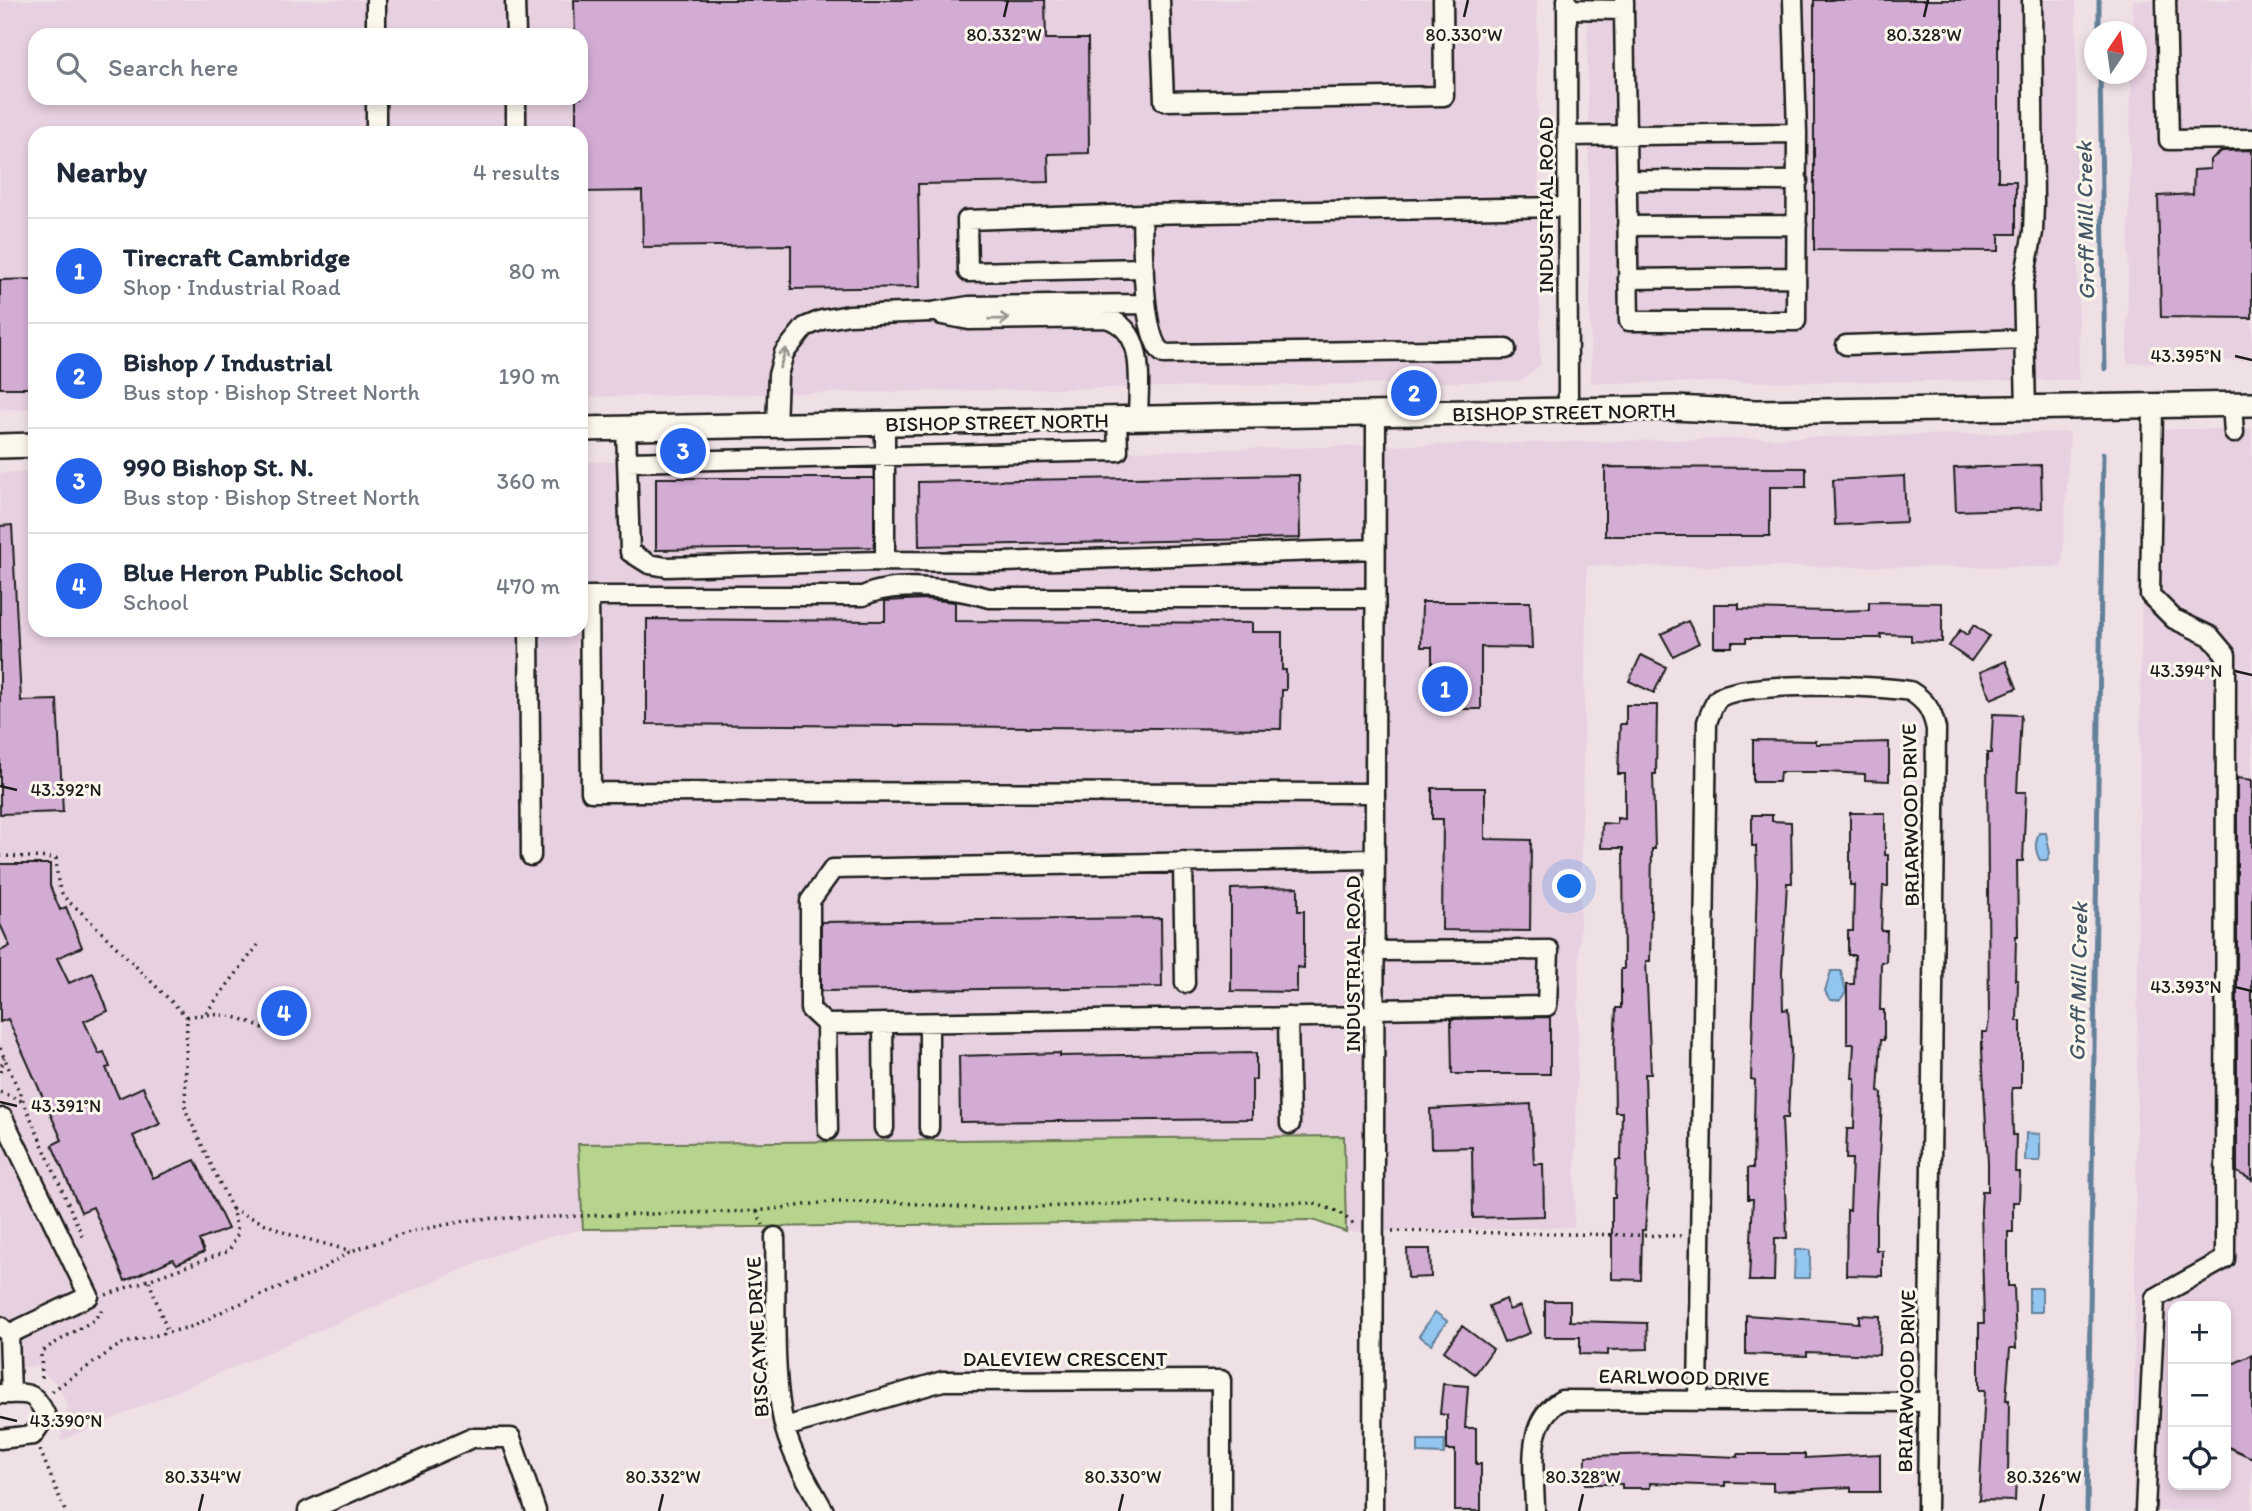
<!DOCTYPE html>
<meta charset="utf-8">
<style>
:root{--surface:#fff;--page:#f2f2f3;--text:#1f2937;--muted:#747a83;--line:#e0e1e3;--accent:#2563eb}
body{margin:0;font-family:Itim,sans-serif;background:var(--page);color:var(--text)}
.controls{position:absolute;right:21px;bottom:21px;display:grid;overflow:hidden;border-radius:14px;box-shadow:0 4px 10px #0003}
.controls button{width:63px;height:63px;display:grid;place-items:center;padding:0;border:0;border-bottom:2px solid var(--line);background:var(--surface);color:var(--text);font:35px sans-serif}
.compass{position:absolute;left:2084px;top:21px;width:63px;height:63px;border-radius:50%;background:var(--surface);box-shadow:0 4px 10px #0003;rotate:13deg}
.you{position:absolute;left:1570px;top:887px;width:24px;height:24px;margin:-18px;border:5px solid #fff;border-radius:50%;background:#1a73e8;box-shadow:0 0 0 10px #1a73e833}
.badge{display:grid;place-items:center;width:46px;height:46px;border-radius:50%;background:var(--accent);color:#fff;font-size:23px;font-weight:700}
.pin{position:absolute;translate:-50% -50%;border:4px solid #fff;box-shadow:0 2px 7px #0006}
.list{margin:0;padding:0;list-style:none}
h2{display:flex;justify-content:space-between;align-items:center;height:91px;margin:0;padding:0 28px;font-size:30px}
h2 small{font-size:23px;font-weight:400;color:var(--muted)}
.list li{display:grid;grid-template-columns:46px 1fr auto;gap:21px;align-items:center;box-sizing:border-box;height:105px;padding:0 28px;border-top:2px solid var(--line)}
.list b{display:block;font-size:26px;white-space:nowrap}
.list p{margin:0;font-size:23px;white-space:nowrap;color:var(--muted)}
.list em{font-size:23px;font-style:normal;color:var(--muted)}
.icon{flex:none;width:38px;height:38px;fill:none;stroke:currentColor;stroke-width:2;stroke-linecap:round;stroke-linejoin:round}
.map{position:relative;flex:none;width:2252px;height:1511px;overflow:hidden}
.search{position:absolute;background:var(--surface);box-shadow:0 4px 10px #0003;left:28px;top:28px;width:560px;height:77px;display:flex;align-items:center;gap:18px;box-sizing:border-box;padding:0 24px;border-radius:21px;color:var(--muted);font-size:26px}
.panel{position:absolute;background:var(--surface);box-shadow:0 4px 10px #0003;left:28px;top:126px;width:560px;height:511px;border-radius:21px}
.map>svg:first-child{display:block}
</style>
<div class="map">
<svg width="2252" height="1511" viewBox="0 0 2252 1511">
<rect width="100%" height="100%" fill="#efe0e5"/>
<filter id="ink" filterUnits="userSpaceOnUse"><feTurbulence type="fractalNoise" baseFrequency=".0143" numOctaves="2"/><feDisplacementMap in="SourceGraphic" scale="14" xChannelSelector="R" yChannelSelector="G"/><feConvolveMatrix kernelMatrix="1 2 1 2 8 2 1 2 1" color-interpolation-filters="sRGB"/></filter>
<g filter="url(#ink)">
<!-- built -->
<path fill="#e7d0e0" fill-rule="evenodd" d="M0 0H1537L1540 365 1520 381 581 397V133H35V409H0ZM35 35H581V98H35Z
M1587 0H2076L2079 380 1591 383Z
M2133 0H2252V360L2127 363 2131 74H2136Z
M2173 429H2252V1511H2133L2143 431ZM2173 1306H2226V1485H2173Z
M2070 432 2062 567 1587 566 1574 1227 1346 1232 1344 1136 578 1144 583 1229 527 1242 60 1441 68 1407 57 1384 36 1366 0 1370V473L35 472V630H581V462Z"/>
<!-- green -->
<path fill="#b6d48d" stroke="#697854" stroke-width="2" d="M1344 1136 1346 1232 1313 1220 583 1229 578 1144Z"/>
<!-- water -->
<path fill="#92c5ef" stroke="#63819b" stroke-width="2" d="M2039 833H2046L2050 853 2047 860H2040C2035 851 2034 843 2039 833Z
M1831 971H1841L1846 992 1840 1000H1830L1825 991Z
M2026 1133 2040 1134V1161H2025Z
M1795 1250H1810V1278H1794Z
M2029 1288H2042V1312H2029Z
M1435 1312 1447 1321 1431 1344 1419 1336Z
M1418 1440H1445L1444 1454 1418 1453Z"/>
<g fill="none" stroke-linecap="round" stroke-linejoin="round">
<!-- stream -->
<path stroke="#63819b" stroke-width="5" d="M2099 0V32
M2100 74 2105 369
M2087 1511 2103 454"/>
</g>
<!-- building -->
<path fill="#d3acd4" stroke="#1c1c1c" stroke-width="2" d="M574 0H1045L1046 39H1088L1089 153 1048 154 1049 182 918 184 920 287 791 289V245L643 247 642 191 581 192V133H576V98H581V35H575Z
M1814 0H1998V181H2016V234H1999V251L1814 250Z
M2252 150V318L2161 317 2158 196 2193 194 2194 170 2210 169V160L2222 151Z
M35 279V388H0V280Z
M2041 465 2042 508 1956 511 1954 468Z
M1605 467 1806 468V487H1770V536H1605Z
M1299 475 1300 538 919 546 918 482Z
M1904 476 1906 522 1835 525 1833 480Z
M656 478H874V547L656 550Z
M12 525 21 701 57 700 63 812 0 814V526Z
M925 599 955 602V621L1252 623V632H1282V670H1286V690H1282L1281 729 647 724V619L885 621V601Z
M1422 602H1530L1532 648 1481 647V709H1432V647H1421Z
M1869 602 1942 603V642L1911 641V635L1880 634 1881 638H1746V642H1732V647H1714V604H1739V609L1832 611 1869 610Z
M1688 621 1699 643 1673 656 1661 634Z
M1974 625 1989 636 1971 661 1949 646 1960 630 1967 635Z
M1641 655 1666 667 1654 693 1629 681Z
M2006 661 2017 688 1991 699 1980 672Z
M1626 705H1657L1656 774H1653L1655 849H1652L1650 961H1646L1651 1074H1645L1648 1189 1645 1230H1642L1641 1280 1612 1279V1198H1615L1616 1160H1621L1622 1112H1615L1614 1048 1616 1008H1621V969H1624L1623 848H1601L1602 823 1617 824V818L1625 819V774H1618L1620 724H1626Z
M1993 714 2021 715 2017 792H2026L2023 861H2017L2018 936H2016L2015 980H2018L2017 1021H2021V1088H2012L2013 1135H2016L2015 1172H2020L2019 1202H2013V1232H2008V1286H2014L2016 1348H2010L2006 1400H2009L2008 1475H2016L2015 1501 1979 1500 1985 1390H1979V1323H1984L1981 1210 1982 1191H1988V1163L1982 1050V1032H1987L1989 1020 1987 753H1991Z
M1753 740 1816 741V744L1889 742V781L1865 780V774L1825 772H1780L1779 782H1753Z
M2237 778 2252 780V1180L2237 1172Z
M1432 788H1485V839L1531 840 1530 931 1442 930 1443 819H1432Z
M1850 813H1885V855H1888V886H1883L1881 931H1887L1886 962H1881L1880 1010H1884V1040H1881L1878 1092 1882 1093 1881 1121 1876 1212V1250H1882V1276L1846 1275 1847 1210 1850 1211 1852 1159H1846L1847 1129H1854L1855 1078H1852L1854 1044H1847V984H1854L1855 955H1848V931H1853L1854 885H1850Z
M1752 815H1772V821L1791 822 1792 883H1787L1782 972 1783 1010 1788 1009 1791 1050 1788 1118H1782L1787 1238H1775L1774 1281H1749L1753 1199H1748V1168H1753L1755 1080 1751 1079 1757 883 1756 846H1752Z
M0 864H50V886L60 910 66 907 82 947 57 958 69 983 93 973 108 1011 84 1021 99 1054 104 1052 110 1067 106 1068 119 1098 143 1087 160 1124 133 1136 153 1178 195 1160 228 1229 199 1240 204 1252 177 1264 173 1259 125 1281 93 1207 81 1212 52 1145 62 1140 8 1019 0 1022V951L10 946 0 924Z
M1298 887V911H1304V968L1297 967V992L1231 991V889Z
M1161 918 1162 987 821 991V922Z
M1550 1017V1074H1452L1451 1019Z
M1060 1053V1056L1256 1053V1080H1252V1119L960 1122 959 1056Z
M1531 1104 1534 1164H1543L1544 1216 1473 1218 1472 1147 1431 1148 1430 1109Z
M1407 1249H1430L1431 1277 1408 1278Z
M1506 1299 1509 1310 1520 1306 1530 1333 1504 1343 1489 1306Z
M1545 1301H1570V1321L1647 1323 1648 1349 1608 1350V1355L1580 1354V1337H1545Z
M1746 1315 1859 1323V1315L1880 1316 1879 1355 1807 1352V1356L1746 1354Z
M1462 1326 1493 1349 1475 1374 1444 1351Z
M2252 1355V1458L2226 1446V1367Z
M1443 1384 1468 1386 1465 1428H1476V1464H1481V1511H1455V1450H1447V1415L1440 1414Z
M1661 1454 1738 1457V1454H1805V1458L1880 1454V1492H1851V1487L1773 1491V1483L1725 1482V1486L1650 1483V1488H1622V1484H1585L1586 1456Z"/>
<g fill="none" stroke-linecap="round" stroke-linejoin="round">
<!-- minor casing -->
<g stroke="#1c1c1c" stroke-width="23">
<path id="minor" d="M376 0V35
M515 0 516 35
M1160 0 1164 101 1444 96 1443 0
M1567 0 1568 410
M2166 0 2169 140 2252 139
M1567 9 1624 10V1
M1624 10 1629 321H1796L1797 133 1793 0
M376 98V133
M516 98V133
M1567 136 1797 133
M1626 180 1798 181
M1142 214 1567 207
M1627 226 1797 225
M1144 268 968 272 967 220 1142 214C1143 241 1141 340 1164 354L1506 349
M1628 279 1796 277
M942 315 969 320 1106 318C1148 330 1138 384 1138 420
M1846 345 2024 339
M2232 404 2234 433
M2026 409 2023 285 2033 232 2034 203 2032 0
M885 424V561
M776 426 778 375 784 353 805 327 822 320 849 315 932 312 969 306 1145 304
M626 428 630 552 649 564 666 567 878 561 1004 562 1375 549
M627 462 1118 451 1117 420
M529 630 531 856
M1375 793 591 792 589 596H863C895 581 956 588 989 598H1375
M1183 862 1185 983
M1374 1009 1547 1006 1549 950 1374 951
M1288 1017 1290 1124
M883 1023 884 1128
M929 1023V1128
M826 1024 810 1009V901L833 869 1375 859
M0 1119 3 1118 89 1296 9 1334
M828 1130 826 1024 1374 1016
M775 1237C777 1295 771 1374 785 1429 793 1458 809 1484 824 1511
M0 1326 9 1334 11 1394
M0 1394C27 1394 34 1389 46 1416L33 1435 0 1439
M1698 1400 1707 722C1710 715 1713 703 1719 698 1743 681 1877 685 1910 691 1926 701 1932 710 1936 729L1927 1511
M785 1427 943 1381 1221 1380V1511
M308 1511 472 1438H511L536 1511
M1373 1511 1376 416
M1535 1511C1535 1473 1523 1421 1562 1400L1928 1402
M2145 1511 2155 1298 2225 1259 2226 655 2210 636 2174 619 2150 595 2153 406"/>
</g>
<!-- major casing -->
<g stroke="#1c1c1c" stroke-width="28">
<path id="major" d="M581 429 1674 408 1756 412 2252 404
M0 446 35 445"/>
</g>
<!-- path -->
<path stroke="#1c1c1c" stroke-width="3.5" stroke-dasharray="2 5" stroke-linecap="butt" d="M0 856 56 858C58 883 56 894 78 909L187 1017 185 1109 232 1209 238 1233 229 1251 106 1295
M206 1013 258 945
M187 1017C221 1010 248 1018 278 1036
M0 1048 84 1240
M0 1072 4 1057
M0 1092 24 1102
M232 1209 288 1234 351 1251
M757 1211 763 1225
M1392 1231 1685 1236
M149 1281 168 1333
M42 1378 41 1355 45 1349 94 1320 105 1306
M52 1391 121 1344 194 1326 227 1309 315 1273 351 1251 413 1231 476 1219 757 1211 829 1202H891L986 1209 1168 1202 1313 1203 1339 1212 1355 1225
M40 1450 65 1511"/>
<!-- minor -->
<use href="#minor" stroke="#fbf7ec" stroke-width="18"/>
<!-- major -->
<use href="#major" stroke="#fbf7ec" stroke-width="23"/>
</g>
<!-- one-way arrows -->
<defs><path id="oneway-shaft" d="M-6 0H5M1.5-3L5.5 0L1.5 3" fill="none" stroke-width="1.6" stroke-linecap="round" stroke-linejoin="round" transform="scale(1.75)"/></defs>
<g stroke="#97948e">
<use href="#oneway-shaft" transform="translate(999 319) rotate(-1)"/>
<use href="#oneway-shaft" transform="translate(783 358) rotate(-71)"/>
</g>
</g>
<!-- ticks -->
<path fill="none" stroke="#1c1c1c" stroke-width="2.5" d="M1004 17 1008 0M1464 17 1468 0M1924 17 1928 0M2235 356 2252 360M2235 671 2252 675M0 786 17 790M2235 987 2252 991M0 1102 17 1106M0 1417 17 1421M199 1511 203 1494M659 1511 663 1494M1119 1511 1123 1494M1579 1511 1583 1494M2040 1511 2044 1494"/>
<g text-anchor="middle" dominant-baseline="central" stroke-width="6" stroke-linejoin="round" paint-order="stroke">
<!-- street labels -->
<g font-size="21" fill="#1c1c1c" stroke="#fbf7ec">
<text transform="translate(1545 205) rotate(-90)">INDUSTRIAL ROAD</text>
<text transform="translate(1564 412) rotate(-1)">BISHOP STREET NORTH</text>
<text transform="translate(997 422) rotate(-1)">BISHOP STREET NORTH</text>
<text transform="translate(1910 815) rotate(-91)">BRIARWOOD DRIVE</text>
<text transform="translate(1352 964) rotate(-90)">INDUSTRIAL ROAD</text>
<text transform="translate(757 1337) rotate(-93)">BISCAYNE DRIVE</text>
<text x="1065" y="1358">DALEVIEW CRESCENT</text>
<text transform="translate(1684 1377) rotate(1)">EARLWOOD DRIVE</text>
<text transform="translate(1906 1381) rotate(-89)">BRIARWOOD DRIVE</text>
</g>
<!-- water labels -->
<g font-size="23" font-style="italic" fill="#455766" stroke="#fbf7ec">
<text transform="translate(2085 221) rotate(-91)">Groff Mill Creek</text>
<text transform="translate(2078 982) rotate(-89)">Groff Mill Creek</text>
</g>
</g>
<g font-size="18" text-anchor="middle" fill="#1c1c1c" stroke="#fbf7ec" stroke-width="6" stroke-linejoin="round" paint-order="stroke">
<text x="1464" y="41">80.330°W</text>
<text x="1924" y="41">80.328°W</text>
<text x="1004" y="41">80.332°W</text>
<text x="2186" y="362">43.395°N</text>
<text x="2186" y="677">43.394°N</text>
<text x="66" y="796">43.392°N</text>
<text x="2186" y="993">43.393°N</text>
<text x="66" y="1112">43.391°N</text>
<text x="66" y="1427">43.390°N</text>
<text x="203" y="1483">80.334°W</text>
<text x="663" y="1483">80.332°W</text>
<text x="1123" y="1483">80.330°W</text>
<text x="1583" y="1483">80.328°W</text>
<text x="2044" y="1483">80.326°W</text>
</g>
</svg>
<div class="controls">
<button>+</button>
<button>−</button>
<button><svg class="icon" aria-label="locate" viewBox="0 0 24 24"><circle cx="12" cy="12" r="6"/><path d="M12 2v4M12 18v4M2 12h4M18 12h4"/></svg></button>
</div>
<svg class="compass" viewBox="-18 -18 36 36"><path d="M0-13l5 13h-10z" fill="#e53935"/><path d="M0 13l5-13h-10z" fill="#747a83"/></svg>
<div class="you"></div>
<div class="pin badge" style="left:1445px;top:689px">1</div>
<div class="pin badge" style="left:1414px;top:393px">2</div>
<div class="pin badge" style="left:683px;top:451px">3</div>
<div class="pin badge" style="left:284px;top:1013px">4</div>
<div class="search"><svg class="icon" aria-label="search" viewBox="0 0 24 24"><circle cx="10" cy="10" r="6"/><path d="M15 15l6 6"/></svg>Search here</div>
<section class="panel">
<h2>Nearby<small>4 results</small></h2>
<ul class="list">
<li><span class="badge">1</span><div><b>Tirecraft Cambridge</b><p>Shop · Industrial Road</p></div><em>80 m</em></li>
<li><span class="badge">2</span><div><b>Bishop / Industrial</b><p>Bus stop · Bishop Street North</p></div><em>190 m</em></li>
<li><span class="badge">3</span><div><b>990 Bishop St. N.</b><p>Bus stop · Bishop Street North</p></div><em>360 m</em></li>
<li><span class="badge">4</span><div><b>Blue Heron Public School</b><p>School</p></div><em>470 m</em></li>
</ul>
</section>
</div>
